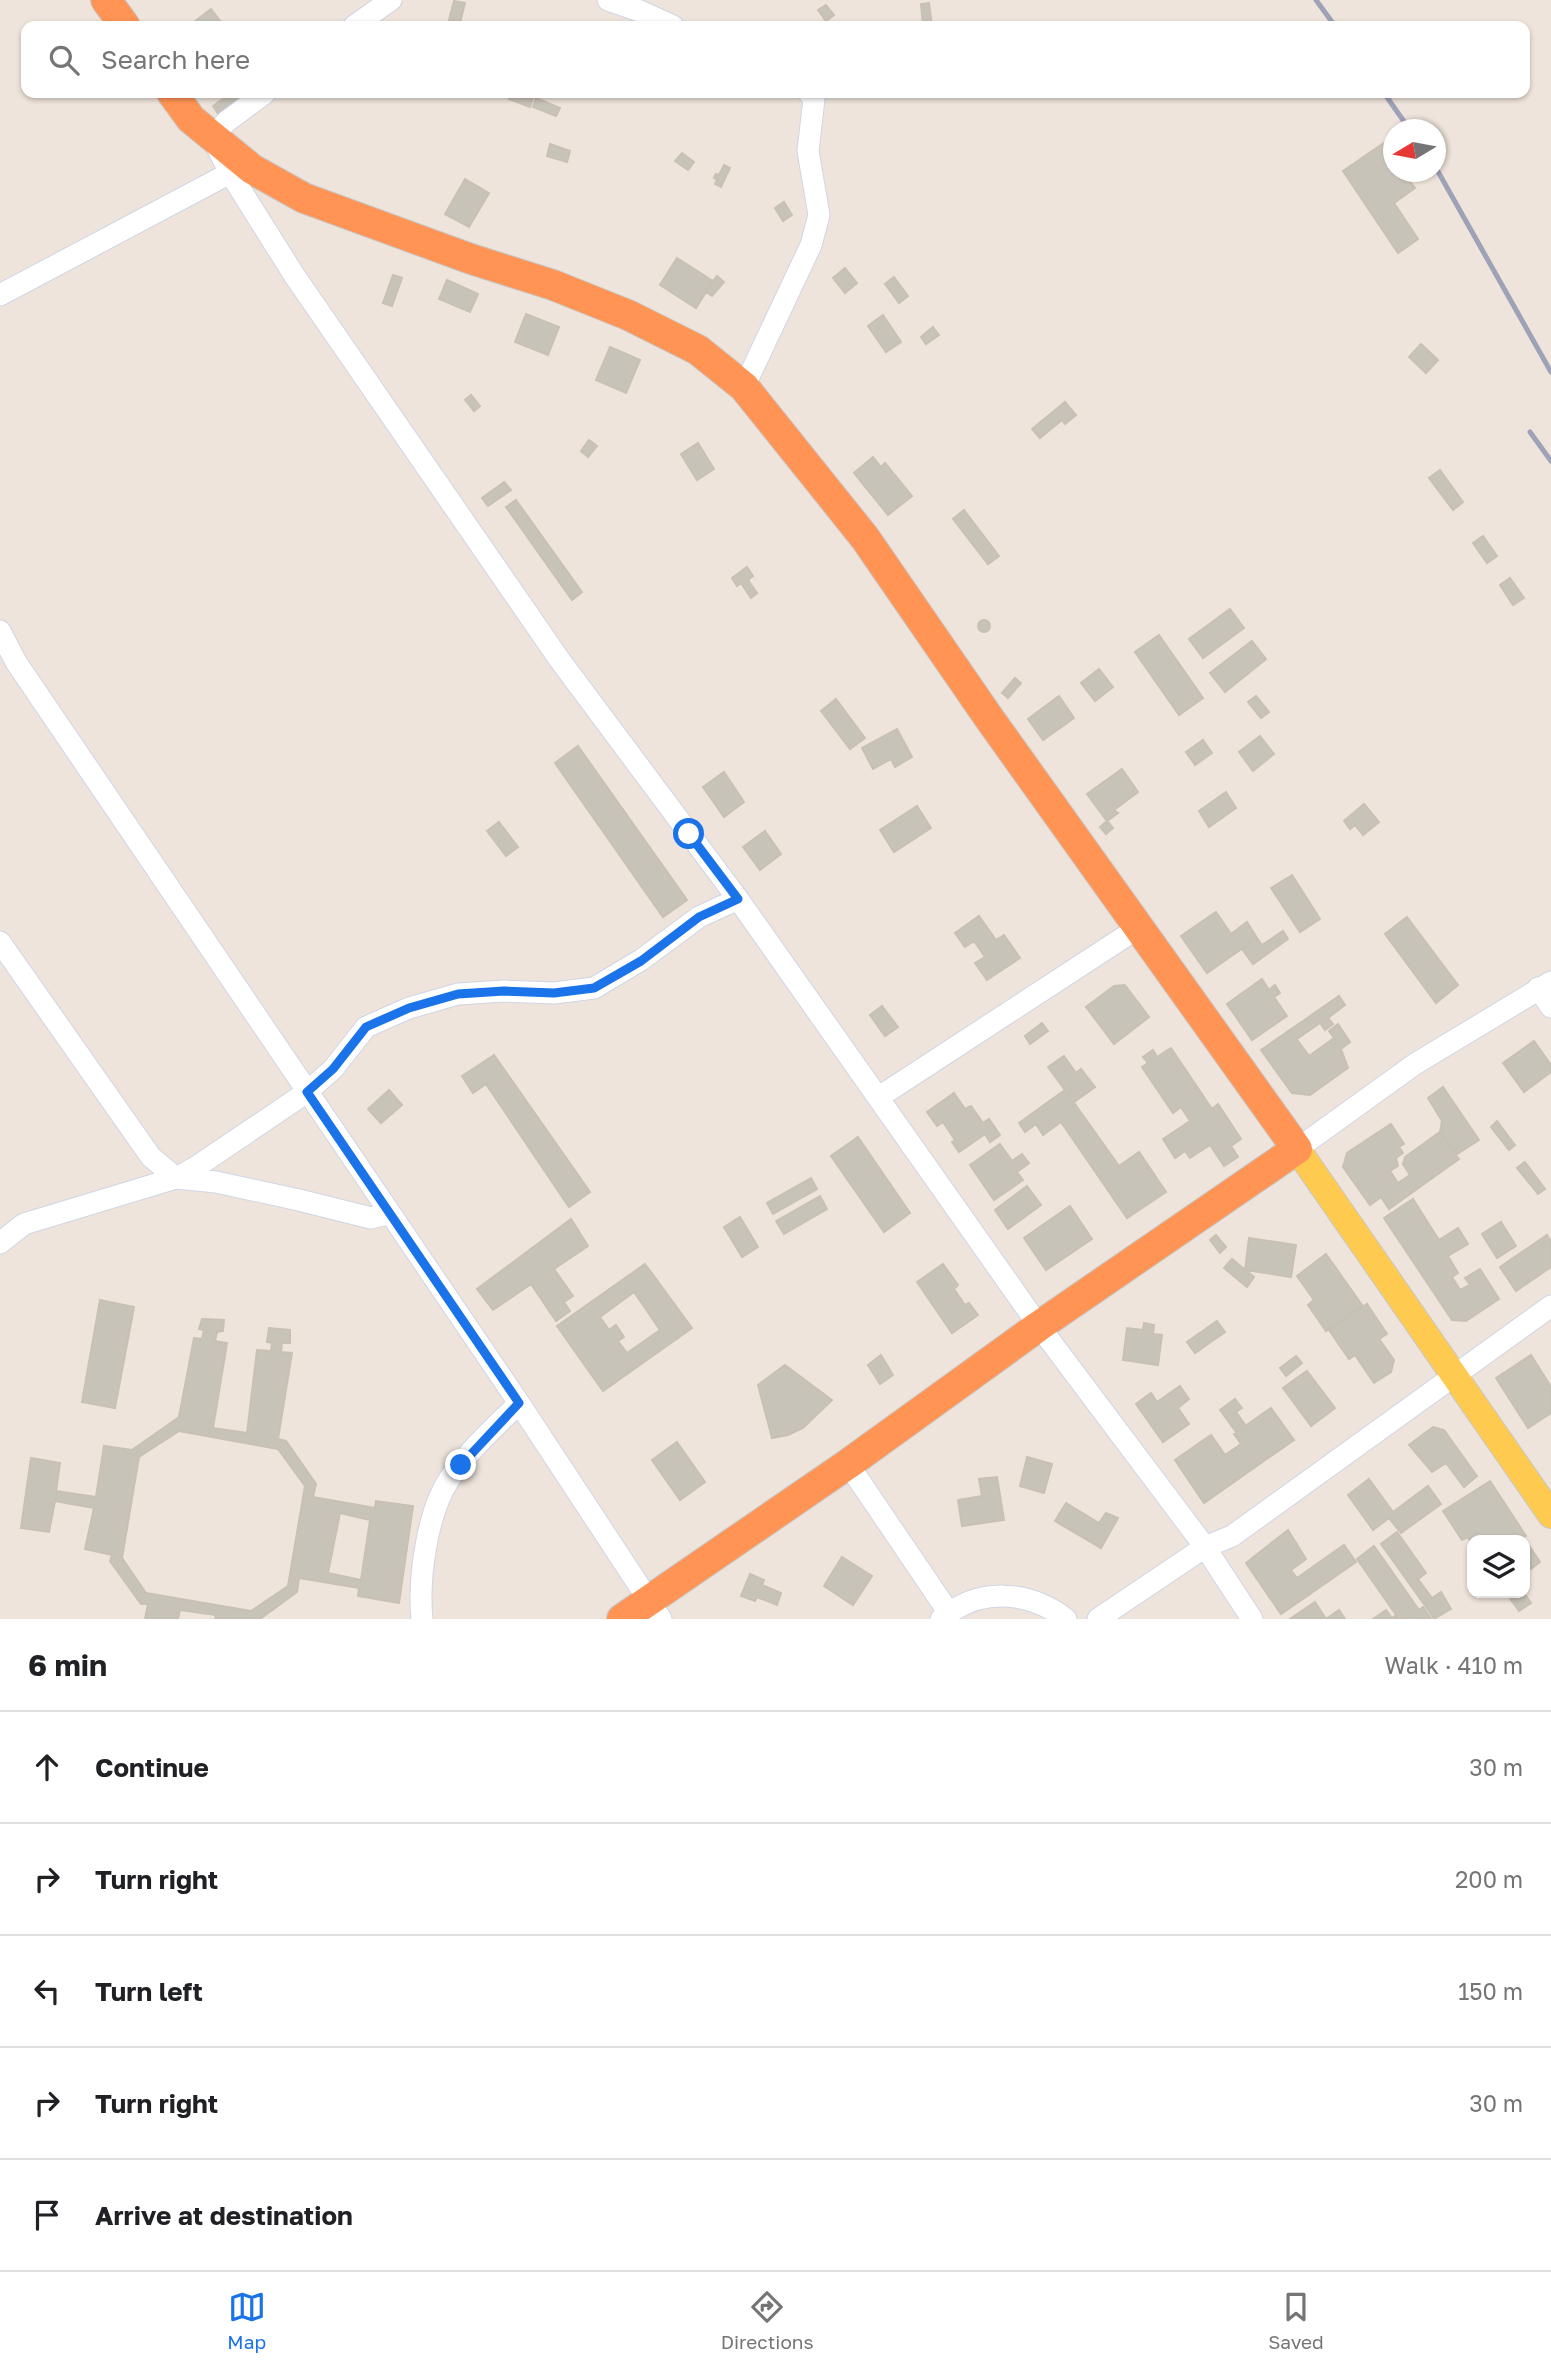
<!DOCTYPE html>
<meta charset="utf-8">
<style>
:root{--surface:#fff;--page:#f2f2f2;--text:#202124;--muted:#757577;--line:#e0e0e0;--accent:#1a73e8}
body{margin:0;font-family:"Golos Text",sans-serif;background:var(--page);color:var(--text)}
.controls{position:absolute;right:21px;bottom:21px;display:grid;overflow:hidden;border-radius:14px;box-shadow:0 2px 5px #0004}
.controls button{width:63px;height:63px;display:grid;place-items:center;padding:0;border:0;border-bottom:2px solid var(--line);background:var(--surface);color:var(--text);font:35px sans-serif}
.compass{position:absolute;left:1383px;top:119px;width:63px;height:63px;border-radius:50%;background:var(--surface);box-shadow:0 2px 5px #0004;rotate:260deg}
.stop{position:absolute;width:21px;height:21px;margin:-16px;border:5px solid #1a73e8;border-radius:50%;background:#fff}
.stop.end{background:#1a73e8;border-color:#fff;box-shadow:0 2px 7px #0008}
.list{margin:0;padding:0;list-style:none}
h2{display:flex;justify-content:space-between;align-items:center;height:91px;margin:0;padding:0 28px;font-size:30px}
h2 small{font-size:23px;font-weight:400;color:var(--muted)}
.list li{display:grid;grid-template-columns:46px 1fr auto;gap:21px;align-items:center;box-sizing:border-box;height:112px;padding:0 28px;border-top:2px solid var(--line)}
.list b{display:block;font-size:26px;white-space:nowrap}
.list em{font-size:23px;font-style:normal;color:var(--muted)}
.icon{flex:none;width:38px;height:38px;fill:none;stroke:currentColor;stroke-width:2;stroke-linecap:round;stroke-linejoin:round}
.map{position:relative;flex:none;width:1551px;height:1619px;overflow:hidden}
.search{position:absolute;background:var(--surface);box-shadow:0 2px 5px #0004;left:21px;right:21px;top:21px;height:77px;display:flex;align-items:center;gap:18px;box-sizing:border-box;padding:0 24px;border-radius:14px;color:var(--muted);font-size:26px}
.sheet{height:651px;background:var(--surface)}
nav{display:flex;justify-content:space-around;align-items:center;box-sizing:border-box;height:98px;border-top:2px solid var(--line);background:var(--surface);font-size:19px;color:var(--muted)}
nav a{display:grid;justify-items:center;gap:4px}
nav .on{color:var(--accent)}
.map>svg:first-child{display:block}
</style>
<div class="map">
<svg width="1551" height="1619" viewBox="0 0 1551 1619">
<rect width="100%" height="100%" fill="#eee4db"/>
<!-- building -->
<path fill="#c8c3b9" stroke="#c9c0b4" stroke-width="2" fill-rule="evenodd" d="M454 1 465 3 460 23 449 20Z
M929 3 932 26H923L921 4Z
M826 5 834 15 826 21 818 10Z
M211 9 221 22 216 26H189Z
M231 93H257L221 118 213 106Z
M511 93 533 98 530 107 509 99Z
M536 98 560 108 556 116 533 107Z
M1384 143 1394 157V172H1403L1415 188 1394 203 1418 239 1398 253 1343 171Z
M550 144 570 151 567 162 547 156Z
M682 153 694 162 688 170 675 161Z
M724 165 730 168 721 187 715 184 717 179 714 178 716 174 719 175Z
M465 179 489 193 469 227 445 214Z
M784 202 792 215 783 221 775 208Z
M677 258 713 281 696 308 660 285Z
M845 268 857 283 845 293 833 278Z
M393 275 402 278 392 306 383 303Z
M717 276 724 282 712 296 705 291Z
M894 277 908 296 899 303 885 284Z
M447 280 478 294 470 312 439 299Z
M526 314 559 327 548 355 515 342Z
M883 315 901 342 886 352 868 326Z
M933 327 939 335 926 344 921 337Z
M1421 344 1438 360 1426 373 1409 357Z
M610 347 640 360 626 393 596 380Z
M471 395 480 406 474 411 465 400Z
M1065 402 1076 415 1065 424 1062 420 1040 438 1032 429Z
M589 440 597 446 588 457 581 451Z
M698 443 714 469 697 480 681 454Z
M873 457 881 467 885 463 912 496 888 515 854 473Z
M1440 470 1463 502 1453 510 1429 478Z
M504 482 511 490 488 506 482 498Z
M516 500 582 592 572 600 506 507Z
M964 510 999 556 988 564 953 519Z
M1483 536 1497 556 1487 563 1473 543Z
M747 567 753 576 748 580 757 593 751 598 741 583 737 586 732 578Z
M1510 578 1524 598 1513 605 1500 585Z
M1230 609 1244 628 1203 658 1189 639Z
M978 626a6 6 0 1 1 12 0a6 6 0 1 1-12 0Z
M1159 635 1203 698 1179 715 1135 652Z
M1252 641 1266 659 1225 692 1210 673Z
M1099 669 1113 687 1095 701 1081 683Z
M1015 678 1021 683 1008 698 1002 693Z
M1059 696 1074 718 1043 740 1028 719Z
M1256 696 1269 712 1261 718 1248 702Z
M836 699 865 738 850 749 821 711Z
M897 729 912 757 895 767 891 759 873 769 862 748Z
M1260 736 1274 754 1253 771 1239 752Z
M1203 740 1212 753 1195 765 1186 752Z
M578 746 687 900 663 917 555 763Z
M1122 769 1138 792 1114 810 1118 813 1107 821 1087 794Z
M724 772 744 802 724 817 703 787Z
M1226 792 1236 808 1209 827 1199 811Z
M1364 804 1379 822 1363 835 1355 825 1350 829 1344 821Z
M917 806 931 828 894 852 880 830Z
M1107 821 1113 828 1106 834 1100 827Z
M499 822 518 847 506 856 487 831Z
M765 831 781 854 760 870 743 847Z
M1292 875 1320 919 1300 932 1271 888Z
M1216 912 1231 934 1247 922 1257 938 1207 973 1181 936Z
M979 916 996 940 1004 935 1020 958 987 980 975 963 985 957 974 941 965 947 955 933Z
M1407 917 1458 985 1436 1003 1385 934Z
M1283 931 1288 939 1253 964 1242 949 1257 938 1262 945Z
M1262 979 1269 990 1275 985 1280 993 1274 997 1287 1016 1252 1040 1227 1004Z
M1125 985 1149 1017 1114 1044 1086 1007 1114 986Z
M1339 996 1345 1005 1328 1018 1333 1024 1325 1030 1320 1023 1297 1039 1290 1030Z
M882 1006 898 1027 885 1036 870 1015Z
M1042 1023 1048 1031 1030 1044 1025 1036Z
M1338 1024 1350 1042 1341 1049 1348 1068 1310 1095 1292 1093 1261 1050 1290 1030 1309 1056 1334 1038 1329 1031Z
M1534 1041 1551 1065V1072L1524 1092 1503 1063Z
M1171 1048 1212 1109 1218 1104 1241 1139 1231 1146 1238 1157 1224 1166 1210 1145 1190 1158 1185 1151 1175 1158 1163 1139 1190 1121 1181 1107 1173 1113 1142 1067 1148 1063 1143 1057 1153 1050 1157 1057Z
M494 1055 590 1192 569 1207 486 1084 473 1093 462 1076Z
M1064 1056 1076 1073 1081 1069 1095 1087 1074 1102 1048 1067Z
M1443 1087 1479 1140 1456 1155 1440 1132 1442 1121 1428 1098Z
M389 1090 402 1105 381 1123 368 1109Z
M1065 1090 1119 1166 1139 1152 1166 1192 1127 1218 1061 1122 1043 1135 1036 1124 1025 1132 1019 1123Z
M954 1093 965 1109 971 1106 983 1123 989 1119 1000 1135 990 1142 985 1134 959 1152 952 1142 955 1140 943 1122 937 1126 927 1112Z
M1497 1121 1515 1145 1509 1150 1491 1127Z
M1391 1124 1404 1144 1399 1147 1403 1153 1396 1158 1398 1166 1390 1171 1398 1183 1410 1175 1403 1164 1405 1157 1440 1132 1459 1159 1389 1209 1381 1197 1370 1205 1343 1167 1347 1153Z
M858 1137 910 1213 884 1232 831 1156Z
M1000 1144 1012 1161 1022 1154 1029 1163 1017 1172 1023 1180 994 1200 970 1165Z
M1525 1162 1545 1189 1538 1194 1517 1168Z
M811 1178 817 1189 773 1214 767 1203Z
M1027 1186 1041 1205 1008 1229 995 1210Z
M820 1196 827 1209 784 1234 776 1221Z
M1413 1199 1439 1240 1458 1228 1468 1244 1448 1256 1458 1273 1452 1277 1460 1290 1470 1285 1465 1278 1480 1269 1499 1299 1466 1321 1452 1320 1384 1218Z
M1070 1206 1092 1239 1046 1270 1024 1238Z
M740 1217 758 1247 742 1257 724 1227Z
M571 1219 588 1246 554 1269 573 1296 564 1302 570 1311 556 1321 531 1284 493 1310 477 1289Z
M1501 1222 1516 1246 1497 1258 1482 1234Z
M1216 1235 1226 1247 1220 1253 1210 1240Z
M1547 1235 1551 1242V1267L1516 1291 1500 1267Z
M1249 1238 1296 1245 1291 1277 1245 1270Z
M1326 1254 1362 1305 1326 1331 1308 1305 1314 1300 1297 1276Z
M1232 1259 1254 1277 1247 1287 1224 1268Z
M645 1264 692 1328 603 1391 557 1326ZM634 1292 660 1330 627 1353 618 1341 624 1337 616 1325 609 1330 600 1317Z
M943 1264 958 1285 954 1289 965 1305 969 1303 978 1315 952 1333 917 1282Z
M100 1300 134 1307 115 1408 82 1402Z
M1367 1304 1387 1334 1379 1339 1394 1360 1391 1372 1374 1383 1355 1355 1349 1359 1329 1330Z
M202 1319 224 1320 223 1331 217 1332 215 1341 227 1343 213 1428 247 1433 257 1350 271 1351 272 1343 267 1342 269 1328 290 1330V1343H282L281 1352 292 1353 278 1439 286 1441 316 1484 313 1497 375 1508 376 1501 413 1506 399 1603 358 1596 359 1588 299 1578 297 1592 260 1619H215L216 1615 180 1610 178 1619H145L148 1604H141L110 1561 112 1555 85 1549 94 1508 55 1501 49 1532 21 1528 31 1458 60 1463 56 1491 96 1497 104 1446 132 1450 179 1417 194 1338 202 1339 204 1330 199 1329ZM179 1431 278 1449 305 1486 288 1586 251 1611 146 1593 122 1558 139 1457ZM340 1513 370 1520 361 1580 328 1573Z
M1217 1321 1225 1332 1195 1353 1187 1342Z
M1144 1323 1154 1325 1153 1334 1162 1335 1158 1365 1123 1360 1127 1328 1143 1330Z
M881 1355 893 1375 880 1384 868 1365Z
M1531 1355 1551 1387V1413L1528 1428 1496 1378Z
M1296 1356 1302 1363 1286 1376 1280 1368Z
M785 1365 832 1400 803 1428 788 1435 772 1438 758 1385Z
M1307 1371 1335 1408 1311 1426 1283 1388Z
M1180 1386 1189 1399 1178 1408 1189 1424 1163 1442 1136 1404 1151 1393 1157 1402Z
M1235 1399 1242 1408 1236 1412 1246 1426 1236 1432 1220 1410Z
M1271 1408 1294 1440 1204 1503 1175 1460 1211 1435 1225 1455 1241 1444 1234 1434Z
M1433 1427 1444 1430 1477 1476 1464 1487 1446 1463 1432 1472 1409 1445Z
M677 1442 705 1482 680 1500 652 1460Z
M1027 1457 1052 1464 1044 1493 1020 1486Z
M997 1477 1004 1520 962 1526 958 1500 982 1496 979 1479Z
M1369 1479 1393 1512 1428 1486 1441 1504 1401 1533 1389 1518 1373 1530 1348 1495Z
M1490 1481 1526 1536 1519 1540H1472V1544L1468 1537 1462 1540 1443 1511Z
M1066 1503 1099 1523 1106 1513 1118 1518 1101 1548 1055 1521Z
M1288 1530 1306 1559 1291 1570 1297 1578 1344 1545 1356 1562 1281 1614 1246 1563Z
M1397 1532 1426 1573 1418 1579 1432 1598 1424 1604 1381 1544Z
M1528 1544 1540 1562 1531 1569 1525 1561V1546Z
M1374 1546 1419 1610 1407 1619H1399L1357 1559Z
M842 1557 872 1576 853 1605 824 1586Z
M750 1574 764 1580 762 1585 781 1593 777 1605 757 1597 755 1601 741 1596Z
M1441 1592 1451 1609 1434 1619 1424 1604Z
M1506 1593H1524L1531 1603 1519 1611Z
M1315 1602 1326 1619 1339 1610 1345 1619H1290Z
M1423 1607 1431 1619H1407Z
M1386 1610 1392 1618 1395 1616 1397 1619H1373Z"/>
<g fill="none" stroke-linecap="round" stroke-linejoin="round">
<!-- minor casing -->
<g stroke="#d0d5e5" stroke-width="23">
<path id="minor" d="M608 0 640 11 673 26
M354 26 391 0
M265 93 226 122 212 137 230 173 294 275 559 659 738 899 1039 1326 1205 1547 1252 1619
M0 295 230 173
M744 387 811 245 819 215 808 151 814 99 809 93
M0 631 16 662 519 1403 661 1619
M0 942 151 1157 176 1178 216 1182 299 1200 371 1218 390 1213
M1538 988 1551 1007
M879 1097 1138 928
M1297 1149 1415 1064 1551 982
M0 1243 24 1224 176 1178 196 1167 307 1092 333 1069 366 1027 409 1008 458 994 504 991 554 993 594 988 641 960 699 917 738 899
M848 1464 949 1613
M422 1619C418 1579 427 1512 450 1478 469 1450 495 1427 519 1403
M941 1619C979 1587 1028 1590 1066 1619
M1098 1619 1205 1547 1232 1536 1551 1306"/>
</g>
<!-- major casing -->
<g stroke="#c8c8c8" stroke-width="28">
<path id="major" d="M1297 1149 1551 1515"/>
</g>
<!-- highway casing -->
<g stroke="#c8c8c8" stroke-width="32">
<path id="highway" d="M106 0 125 26
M172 93 191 119 252 169 304 198 471 259 553 285 628 315 698 350 744 387 865 538 989 718 1297 1149 1039 1326 848 1464 622 1619"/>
</g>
<!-- minor -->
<use href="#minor" stroke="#fff" stroke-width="21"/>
<!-- major -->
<use href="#major" stroke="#feca50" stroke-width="26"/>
<!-- highway -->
<use href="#highway" stroke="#ff9454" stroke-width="30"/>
<!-- rail -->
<path stroke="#9da2b7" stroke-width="5" d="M1316 0 1335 26
M1384 93 1410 130
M1436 168 1551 372
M1530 432 1551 461"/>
</g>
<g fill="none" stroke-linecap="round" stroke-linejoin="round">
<!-- route -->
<path stroke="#1a73e8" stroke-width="9" d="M461 1465 519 1403 307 1092 333 1069 366 1027 409 1008 458 994 504 991 554 993 594 988 641 961 699 917 738 899 689 834"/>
</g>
</svg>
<div class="controls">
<button><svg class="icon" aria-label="layers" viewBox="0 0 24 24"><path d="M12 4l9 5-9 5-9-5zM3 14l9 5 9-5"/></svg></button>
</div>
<svg class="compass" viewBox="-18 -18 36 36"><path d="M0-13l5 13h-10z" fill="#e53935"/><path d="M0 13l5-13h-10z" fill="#757577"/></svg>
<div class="stop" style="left:689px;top:834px"></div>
<div class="stop end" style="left:461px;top:1465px"></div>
<div class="search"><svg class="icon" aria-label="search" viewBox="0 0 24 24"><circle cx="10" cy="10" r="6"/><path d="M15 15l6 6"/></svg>Search here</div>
</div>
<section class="sheet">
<h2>6 min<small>Walk · 410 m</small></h2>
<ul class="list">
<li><svg class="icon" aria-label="ahead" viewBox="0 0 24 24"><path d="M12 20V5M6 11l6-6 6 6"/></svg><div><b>Continue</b></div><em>30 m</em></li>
<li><svg class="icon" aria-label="right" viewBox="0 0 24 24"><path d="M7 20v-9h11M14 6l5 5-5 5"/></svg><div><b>Turn right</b></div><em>200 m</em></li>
<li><svg class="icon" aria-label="left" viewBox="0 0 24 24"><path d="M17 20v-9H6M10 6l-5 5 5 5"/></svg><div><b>Turn left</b></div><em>150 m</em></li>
<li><svg class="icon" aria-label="right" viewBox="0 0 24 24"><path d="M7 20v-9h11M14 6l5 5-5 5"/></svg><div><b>Turn right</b></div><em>30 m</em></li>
<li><svg class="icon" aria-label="arrive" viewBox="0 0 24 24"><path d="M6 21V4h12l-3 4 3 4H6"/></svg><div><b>Arrive at destination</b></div></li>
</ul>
</section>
<nav>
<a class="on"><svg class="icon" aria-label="map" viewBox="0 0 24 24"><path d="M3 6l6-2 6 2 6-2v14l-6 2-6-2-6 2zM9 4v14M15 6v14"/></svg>Map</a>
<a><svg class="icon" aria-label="directions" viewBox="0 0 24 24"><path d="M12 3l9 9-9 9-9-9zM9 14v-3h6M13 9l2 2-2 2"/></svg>Directions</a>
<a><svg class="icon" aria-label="saved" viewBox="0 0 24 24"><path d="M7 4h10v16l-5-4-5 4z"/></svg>Saved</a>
</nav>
